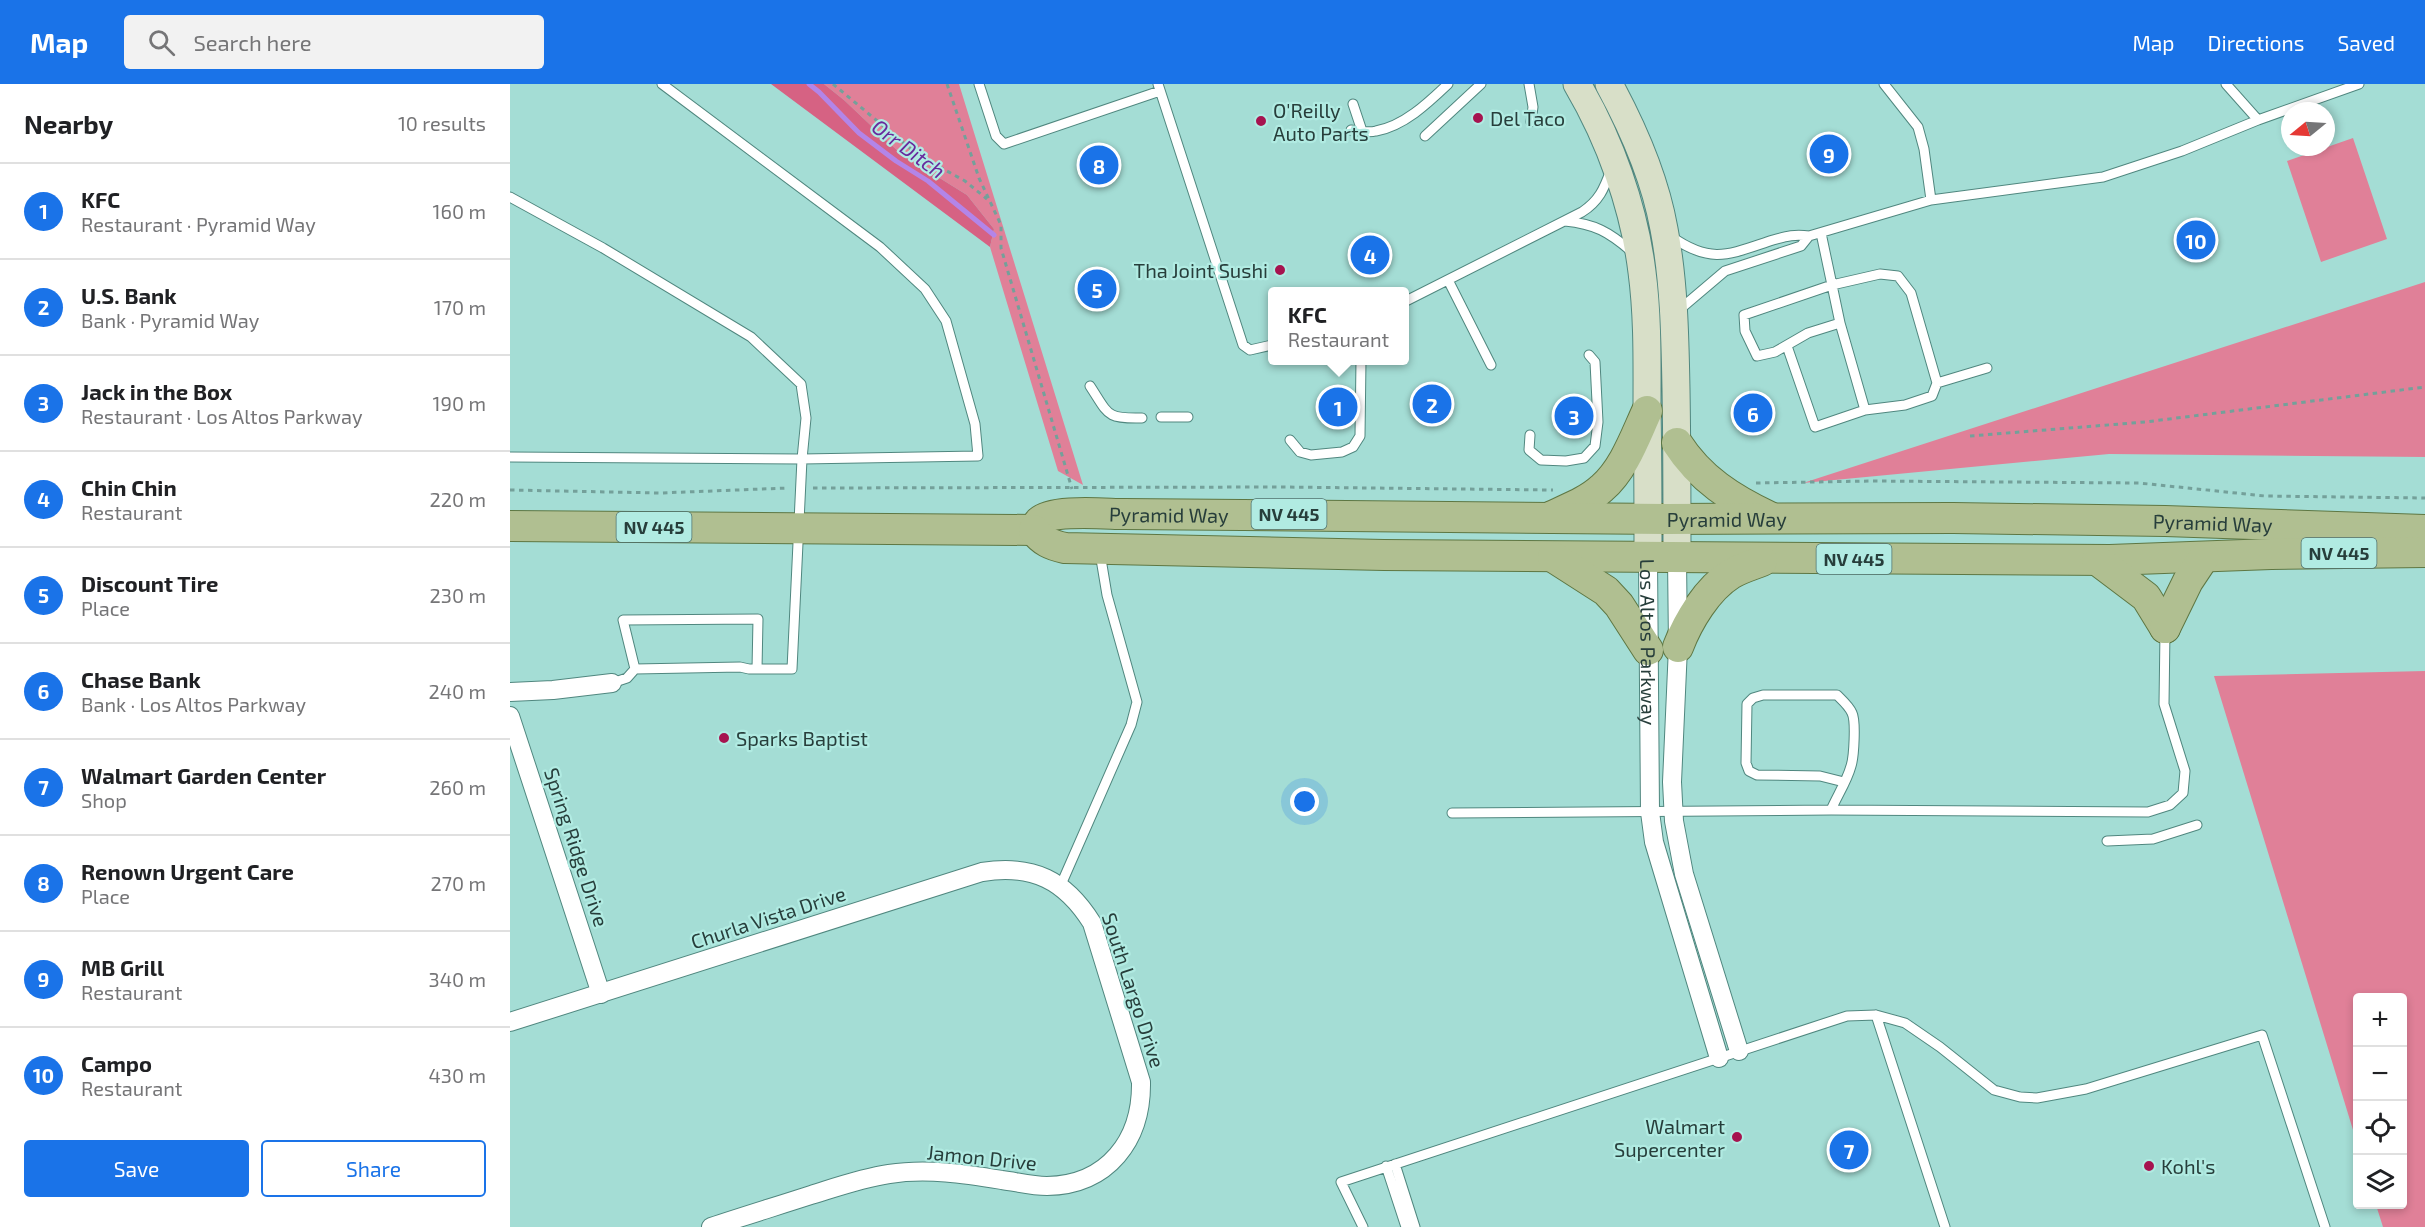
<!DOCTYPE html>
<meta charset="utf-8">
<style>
:root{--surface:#fff;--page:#f2f2f2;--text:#202124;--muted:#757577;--line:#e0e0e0;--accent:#1a73e8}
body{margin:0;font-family:"Exo 2",sans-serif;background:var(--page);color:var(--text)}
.controls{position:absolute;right:18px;bottom:18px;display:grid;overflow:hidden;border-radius:6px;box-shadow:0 3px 9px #0003}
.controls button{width:54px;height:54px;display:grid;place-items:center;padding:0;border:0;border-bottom:2px solid var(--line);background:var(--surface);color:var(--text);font:30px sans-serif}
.compass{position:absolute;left:1771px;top:18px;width:54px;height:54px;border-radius:50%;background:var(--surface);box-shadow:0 3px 9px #0003;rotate:252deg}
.you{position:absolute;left:795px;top:718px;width:21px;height:21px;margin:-15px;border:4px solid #fff;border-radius:50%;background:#1a73e8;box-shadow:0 0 0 9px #1a73e833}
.badge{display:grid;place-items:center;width:39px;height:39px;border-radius:50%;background:var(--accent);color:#fff;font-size:20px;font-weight:700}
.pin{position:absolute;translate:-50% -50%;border:3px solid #fff;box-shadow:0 2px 6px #0006}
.popup{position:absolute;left:758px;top:203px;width:141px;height:78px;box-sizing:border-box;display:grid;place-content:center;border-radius:6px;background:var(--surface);filter:drop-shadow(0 2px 4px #0005);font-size:20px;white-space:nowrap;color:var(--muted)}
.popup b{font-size:22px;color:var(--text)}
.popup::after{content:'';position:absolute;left:50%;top:100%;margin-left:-12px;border:12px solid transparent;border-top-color:var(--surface)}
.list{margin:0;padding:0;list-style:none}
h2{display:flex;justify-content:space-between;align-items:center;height:78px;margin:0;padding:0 24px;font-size:26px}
h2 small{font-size:20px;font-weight:400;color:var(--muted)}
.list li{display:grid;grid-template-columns:39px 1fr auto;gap:18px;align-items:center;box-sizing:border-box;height:96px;padding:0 24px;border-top:2px solid var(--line)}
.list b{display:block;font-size:22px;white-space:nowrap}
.list p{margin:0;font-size:20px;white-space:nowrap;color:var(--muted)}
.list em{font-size:20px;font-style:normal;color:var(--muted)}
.actions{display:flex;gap:12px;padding:18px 24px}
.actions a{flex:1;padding:14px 0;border:2px solid var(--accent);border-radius:6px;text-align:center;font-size:21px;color:var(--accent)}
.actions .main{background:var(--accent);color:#fff}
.icon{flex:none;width:33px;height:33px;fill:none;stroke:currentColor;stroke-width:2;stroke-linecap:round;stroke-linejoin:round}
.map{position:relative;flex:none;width:1915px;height:1143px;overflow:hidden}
header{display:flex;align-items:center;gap:36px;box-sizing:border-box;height:84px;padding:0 30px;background:var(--accent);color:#fff}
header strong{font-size:28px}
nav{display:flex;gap:33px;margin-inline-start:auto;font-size:21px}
.search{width:420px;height:54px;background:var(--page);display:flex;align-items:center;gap:15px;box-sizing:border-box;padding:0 21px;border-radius:6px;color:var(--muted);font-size:22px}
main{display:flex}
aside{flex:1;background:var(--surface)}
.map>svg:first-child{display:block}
</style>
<header>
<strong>Map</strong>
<div class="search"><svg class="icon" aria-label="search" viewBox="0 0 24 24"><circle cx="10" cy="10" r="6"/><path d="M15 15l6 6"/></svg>Search here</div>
<nav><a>Map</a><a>Directions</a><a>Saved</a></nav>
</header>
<main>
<aside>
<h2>Nearby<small>10 results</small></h2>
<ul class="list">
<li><span class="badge">1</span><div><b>KFC</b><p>Restaurant · Pyramid Way</p></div><em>160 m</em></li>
<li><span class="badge">2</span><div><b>U.S. Bank</b><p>Bank · Pyramid Way</p></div><em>170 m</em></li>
<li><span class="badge">3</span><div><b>Jack in the Box</b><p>Restaurant · Los Altos Parkway</p></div><em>190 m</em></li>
<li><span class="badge">4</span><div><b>Chin Chin</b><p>Restaurant</p></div><em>220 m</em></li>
<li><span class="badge">5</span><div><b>Discount Tire</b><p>Place</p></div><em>230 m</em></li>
<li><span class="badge">6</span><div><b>Chase Bank</b><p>Bank · Los Altos Parkway</p></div><em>240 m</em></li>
<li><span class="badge">7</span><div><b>Walmart Garden Center</b><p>Shop</p></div><em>260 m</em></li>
<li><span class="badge">8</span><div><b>Renown Urgent Care</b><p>Place</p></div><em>270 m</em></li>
<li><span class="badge">9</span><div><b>MB Grill</b><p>Restaurant</p></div><em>340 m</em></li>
<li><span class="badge">10</span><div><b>Campo</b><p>Restaurant</p></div><em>430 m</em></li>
</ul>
<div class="actions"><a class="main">Save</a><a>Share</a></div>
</aside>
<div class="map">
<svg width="1915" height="1143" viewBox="0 0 1915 1143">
<rect width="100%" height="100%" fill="#a4ddd5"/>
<!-- green -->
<path fill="#e08098" d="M314 0H449L573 401 548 387 480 163 484 145 457 111 391 70 334 16Z
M1843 54 1877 155 1811 178 1777 77Z
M1915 198V373L1599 370 1293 399Z
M1915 587V1143H1873L1866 1121 1892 1120V914H1848L1847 1059 1704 592Z"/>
<!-- forest -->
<path fill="#d66283" d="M261 0H314L334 16 391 70 457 111 484 145 480 163Z"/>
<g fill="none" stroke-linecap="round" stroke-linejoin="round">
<!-- stream -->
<path stroke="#b385e8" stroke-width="5" d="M299 0 309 8 349 49 386 77 418 97 484 151"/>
<!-- service casing -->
<g stroke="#50877f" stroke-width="11">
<path id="service" d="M469 0 486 52 494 60 650 7
M648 0 733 261 740 266 762 261
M1019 0 1023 23 1021 38
M1374 0 1408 43 1414 65 1421 116
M1716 0 1748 36
M843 20 852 47
M841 46C849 47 858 49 866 47 894 42 918 19 938 0
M915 52 971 0
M0 113 93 164 241 253 291 300 296 334 292 375 282 585H239L230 583 125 585 117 594 102 599
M1055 137C1085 140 1099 148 1121 167
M1311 149 1322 201 1234 231 1235 247 1247 272 1265 268 1298 249 1330 239 1322 201 1370 190 1388 192 1401 209 1427 299 1422 312 1395 321 1355 326
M1162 153C1202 181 1220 170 1263 156 1277 152 1285 150 1299 152L1421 116 1593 93 1672 67 1748 36 1849 0
M938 196 981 281
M894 218 1072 128C1089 117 1094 105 1101 86
M1169 226 1215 187 1291 162 1299 152
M1277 262 1305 343 1355 326 1330 239
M1427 299 1477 284
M580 302C599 331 596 335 632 334
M651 333H678
M1020 351 1019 366 1031 376 1056 377 1074 374 1085 362 1088 338 1085 278 1079 271
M780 356 790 368 801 371 832 368 843 363 850 352 851 276
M0 373 292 375 468 372 465 340 436 237 415 205 370 163 152 0
M125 585 113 536 248 535 247 585
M1321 726C1327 712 1337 697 1341 682 1344 673 1346 637 1342 629 1339 622 1332 616 1327 611H1253L1243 614 1237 620 1236 679 1239 687 1247 691 1310 692 1334 698
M942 729 1321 726 1638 728 1660 721 1673 709 1675 687 1654 620 1655 547
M1597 757 1643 755 1687 741
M550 803 621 641 627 618 597 511 590 469
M1366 931 1435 1143
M885 1080 905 1143
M876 1082 896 1143
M853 1143 831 1098 1337 932 1366 931 1395 939 1430 963 1484 1006 1510 1013 1527 1014 1576 1005 1752 951 1815 1143"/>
</g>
<!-- minor casing -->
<g stroke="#50877f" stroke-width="20">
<g id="minor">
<path id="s1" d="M1138 474 1140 728 1144 758 1209 974"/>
<path d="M1167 474 1168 563 1162 698 1164 737 1174 790 1229 967"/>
<path d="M0 608 43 606 102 599"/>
<path d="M0 632 91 910"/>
<path d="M0 938 472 788C523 780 555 796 582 839L631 998C632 1056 598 1101 537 1102 522 1102 507 1098 492 1096 455 1090 417 1084 379 1090 352 1094 327 1103 301 1111 267 1122 234 1132 201 1143"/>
</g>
</g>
<!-- secondary casing -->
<g stroke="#50877f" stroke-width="29">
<path id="secondary" d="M1067 0C1100 56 1124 123 1132 188 1138 233 1137 279 1137 324 1138 374 1138 424 1138 474
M1099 0C1124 46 1145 94 1154 145 1164 197 1165 252 1166 305 1167 361 1167 418 1167 474"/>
</g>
<!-- primary casing -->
<g stroke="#5e7743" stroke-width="32">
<g id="primary">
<path d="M1167 359C1190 395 1222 415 1260 433"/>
<path d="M1042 432C1059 424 1078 417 1092 404 1114 385 1125 353 1137 327"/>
<path d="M0 442 524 446"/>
<path id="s2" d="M524 446C525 445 528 439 529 438 541 425 596 430 614 430L1155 435 1443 434 1655 437 1915 446"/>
<path d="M524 446C532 457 541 461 555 464L874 471 1600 476 1761 470 1915 468"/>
<path d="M1043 473 1096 507 1109 521 1138 566"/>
<path d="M1587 476 1636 513 1655 544"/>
<path d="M1655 544 1678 497 1694 473"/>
<path d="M1168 563C1178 537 1197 505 1221 490 1231 484 1242 481 1252 477"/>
</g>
</g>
<!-- path -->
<path stroke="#74a09a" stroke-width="3" stroke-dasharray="4.5 4.5" stroke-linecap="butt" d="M323 0 408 71 455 97 477 115
M437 0 469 94 491 141V164L562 405
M1460 352 1635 338 1915 303
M1246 399 1362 397 1629 399 1755 412 1915 414
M303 404 773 403 1043 406
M0 406 150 409 278 404"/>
<!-- service -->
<use href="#service" stroke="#fff" stroke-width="9"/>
<!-- minor -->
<use href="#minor" stroke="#fff" stroke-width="18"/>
<!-- secondary -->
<use href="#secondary" stroke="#d8dfc8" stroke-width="27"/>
<!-- primary -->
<use href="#primary" stroke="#b0bf91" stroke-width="30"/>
</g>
<!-- markers -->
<g fill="#a6134f" stroke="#b1ebe2" stroke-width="2">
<circle cx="968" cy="34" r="6"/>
<circle cx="751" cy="37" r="6"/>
<circle cx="770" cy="186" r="6"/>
<circle cx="214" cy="654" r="6"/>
<circle cx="1227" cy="1053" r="6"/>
<circle cx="1639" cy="1082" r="6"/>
</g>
<g text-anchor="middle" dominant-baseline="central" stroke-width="4.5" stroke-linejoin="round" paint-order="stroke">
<!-- shield labels -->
<g fill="#b1ebe2" stroke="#50726d" stroke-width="1.5">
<rect x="741.5" y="415" width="75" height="30" rx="4.5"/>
<rect x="106.5" y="428" width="75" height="30" rx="4.5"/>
<rect x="1791.5" y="454" width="75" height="30" rx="4.5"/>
<rect x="1306.5" y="460" width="75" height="30" rx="4.5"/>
</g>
<g font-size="18" font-weight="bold" fill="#273e3b">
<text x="779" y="430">NV 445</text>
<text x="144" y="443">NV 445</text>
<text x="1829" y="469">NV 445</text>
<text x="1344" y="475">NV 445</text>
</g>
<!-- poi labels -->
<g font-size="20" fill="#273e3b" stroke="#b1ebe2" text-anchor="start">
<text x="763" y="26">O'Reilly<tspan x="763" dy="23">Auto Parts</tspan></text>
<text x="980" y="34">Del Taco</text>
<text x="758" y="186" text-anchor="end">Tha Joint Sushi</text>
<text x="226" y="654">Sparks Baptist</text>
<text x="1215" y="1042" text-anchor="end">Walmart<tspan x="1215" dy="23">Supercenter</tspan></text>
<text x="1651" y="1082">Kohl's</text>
</g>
<!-- street labels -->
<g font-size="20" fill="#273e3b" stroke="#b1ebe2">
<text stroke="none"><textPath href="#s2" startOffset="141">Pyramid Way</textPath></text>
<text stroke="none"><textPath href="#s2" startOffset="699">Pyramid Way</textPath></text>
<text stroke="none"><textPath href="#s2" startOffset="1185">Pyramid Way</textPath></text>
<text stroke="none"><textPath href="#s1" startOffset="84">Los Altos Parkway</textPath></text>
<text transform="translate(67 763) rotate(72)">Spring Ridge Drive</text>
<text transform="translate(258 833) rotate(-18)">Churla Vista Drive</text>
<text transform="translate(624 906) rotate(72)">South Largo Drive</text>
<text transform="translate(472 1073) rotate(6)">Jamon Drive</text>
</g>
<!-- water labels -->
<g font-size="21" font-style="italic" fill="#68299d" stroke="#b1ebe2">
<text transform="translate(399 64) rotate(36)">Orr Ditch</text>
</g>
</g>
</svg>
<div class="controls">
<button>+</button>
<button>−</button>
<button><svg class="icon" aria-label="locate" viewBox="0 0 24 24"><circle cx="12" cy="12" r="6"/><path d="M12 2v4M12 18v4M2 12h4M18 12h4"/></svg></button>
<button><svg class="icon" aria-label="layers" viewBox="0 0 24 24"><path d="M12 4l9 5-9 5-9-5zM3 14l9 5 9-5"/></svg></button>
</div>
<svg class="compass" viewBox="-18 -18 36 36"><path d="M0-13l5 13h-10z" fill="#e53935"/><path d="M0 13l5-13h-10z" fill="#757577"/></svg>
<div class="you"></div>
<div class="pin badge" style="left:828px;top:323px">1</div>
<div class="popup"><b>KFC</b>Restaurant</div>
<div class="pin badge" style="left:922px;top:320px">2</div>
<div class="pin badge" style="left:1064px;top:332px">3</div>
<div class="pin badge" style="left:860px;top:171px">4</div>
<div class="pin badge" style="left:587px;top:205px">5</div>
<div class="pin badge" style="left:1243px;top:329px">6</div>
<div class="pin badge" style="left:1339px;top:1066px">7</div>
<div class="pin badge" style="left:589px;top:81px">8</div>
<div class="pin badge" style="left:1319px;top:70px">9</div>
<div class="pin badge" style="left:1686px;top:156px">10</div>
</div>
</main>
